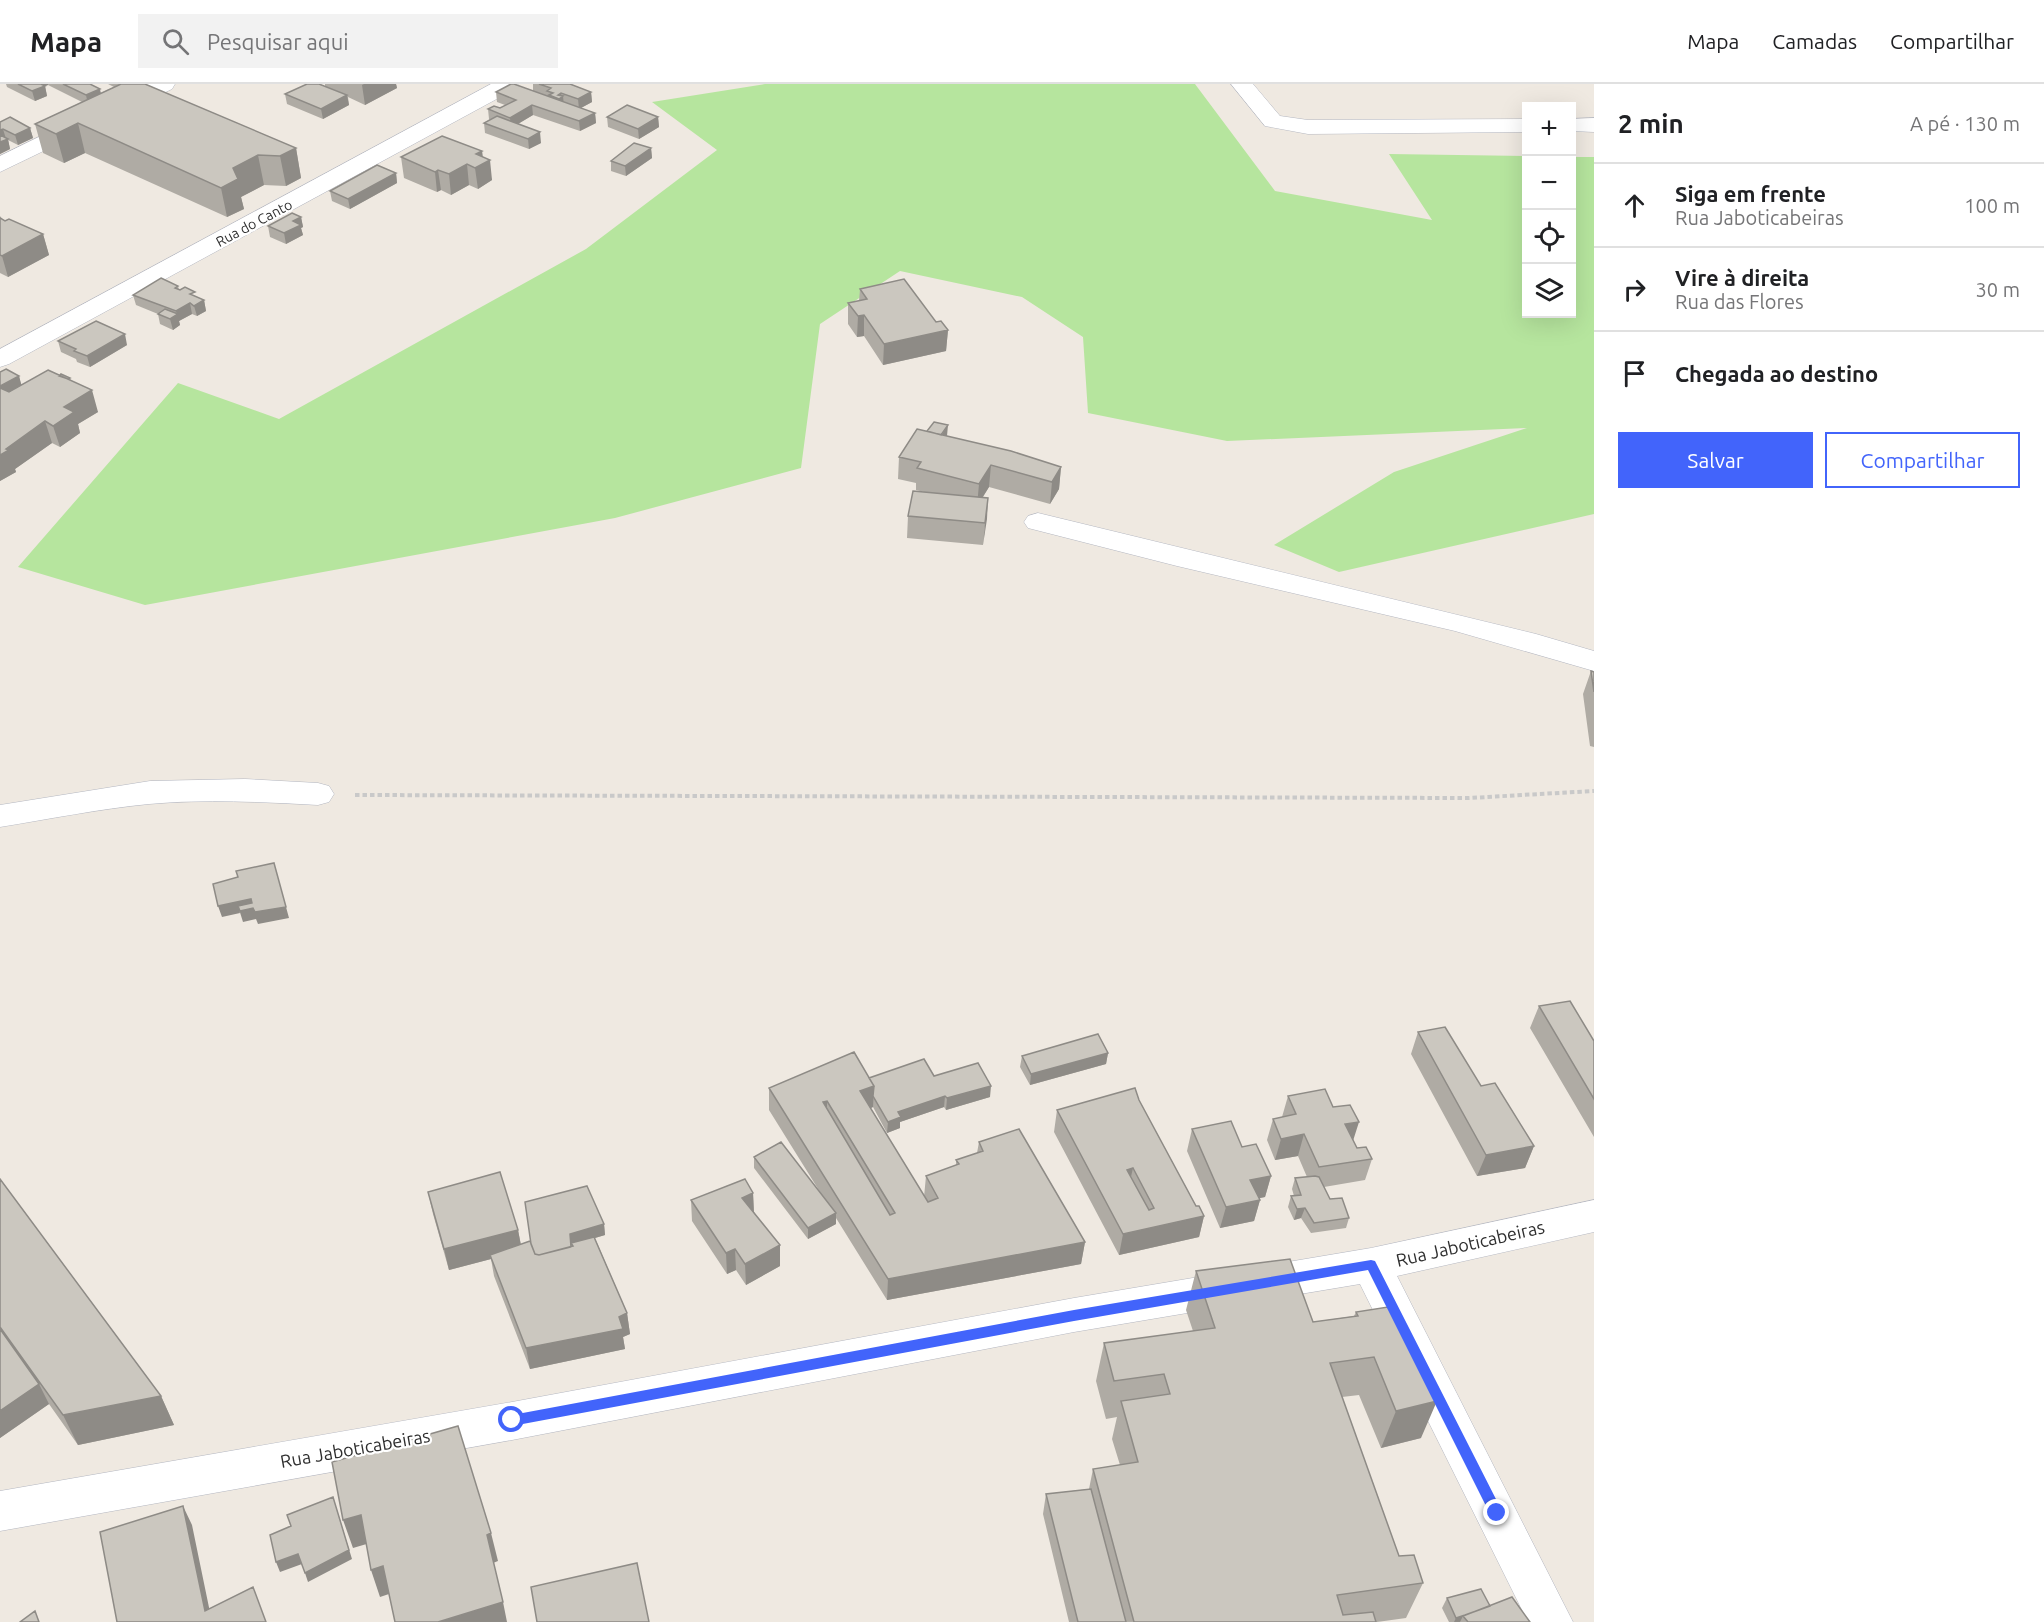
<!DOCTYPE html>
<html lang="pt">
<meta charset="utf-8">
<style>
:root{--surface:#fff;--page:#f2f2f2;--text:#202124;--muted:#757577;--line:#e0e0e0;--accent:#4264fb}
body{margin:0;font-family:Ubuntu,sans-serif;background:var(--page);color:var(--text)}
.controls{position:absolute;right:18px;top:18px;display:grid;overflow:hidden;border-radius:0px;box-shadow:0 6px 24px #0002}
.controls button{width:54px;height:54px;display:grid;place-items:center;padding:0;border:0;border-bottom:2px solid var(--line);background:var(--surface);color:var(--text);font:30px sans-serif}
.stop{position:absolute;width:18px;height:18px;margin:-14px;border:4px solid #4264fb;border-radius:50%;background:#fff}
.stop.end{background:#4264fb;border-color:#fff;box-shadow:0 2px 6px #0008}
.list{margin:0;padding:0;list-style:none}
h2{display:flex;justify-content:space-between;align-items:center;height:78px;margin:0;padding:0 24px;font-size:26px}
h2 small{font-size:20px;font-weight:400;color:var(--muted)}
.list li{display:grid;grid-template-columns:39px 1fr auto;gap:18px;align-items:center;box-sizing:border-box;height:84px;padding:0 24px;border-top:2px solid var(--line)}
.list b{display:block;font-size:22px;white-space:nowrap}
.list p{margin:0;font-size:20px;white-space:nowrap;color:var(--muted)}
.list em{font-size:20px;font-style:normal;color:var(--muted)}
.actions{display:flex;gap:12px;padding:18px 24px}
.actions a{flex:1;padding:14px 0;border:2px solid var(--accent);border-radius:0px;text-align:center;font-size:21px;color:var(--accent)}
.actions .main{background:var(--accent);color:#fff}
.icon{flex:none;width:33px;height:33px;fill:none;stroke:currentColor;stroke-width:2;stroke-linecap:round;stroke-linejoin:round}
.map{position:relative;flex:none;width:1594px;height:1538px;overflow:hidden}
header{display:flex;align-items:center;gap:36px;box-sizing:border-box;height:84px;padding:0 30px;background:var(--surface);border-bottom:2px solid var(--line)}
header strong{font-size:28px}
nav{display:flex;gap:33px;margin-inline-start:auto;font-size:21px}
.search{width:420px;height:54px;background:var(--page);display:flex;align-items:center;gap:15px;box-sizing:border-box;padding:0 21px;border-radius:0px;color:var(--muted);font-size:22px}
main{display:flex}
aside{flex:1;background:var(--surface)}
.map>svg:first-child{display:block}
</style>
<header>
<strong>Mapa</strong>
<div class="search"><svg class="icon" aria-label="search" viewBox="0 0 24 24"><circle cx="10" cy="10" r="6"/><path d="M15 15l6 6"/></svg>Pesquisar aqui</div>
<nav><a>Mapa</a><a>Camadas</a><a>Compartilhar</a></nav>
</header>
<main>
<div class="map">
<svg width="1594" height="1538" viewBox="0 0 1594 1538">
<rect width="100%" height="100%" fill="#efe9e1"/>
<!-- green -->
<path fill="#b6e59e" d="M765 0H1195L1275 107 1432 136 1389 70 1526 72V230H1572V73H1594V430L1339 488 1274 461 1394 388 1527 344 1227 357 1088 329 1083 253 1022 213 900 187 820 240 801 384 615 434 145 521 18 483 178 299 279 335 586 165 717 66 652 18Z"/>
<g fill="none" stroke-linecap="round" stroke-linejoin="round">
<!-- minor casing -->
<g stroke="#b4b7c1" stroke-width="1">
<path id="minor" d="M147 0H175L172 5 0 88V72Z
M491 0H518L515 5 9 280 0 283V265Z
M1231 0H1253L1280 32 1308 36 1526 35V48L1308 50 1265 42Z
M1594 34V48L1572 47V35Z
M1038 429 1536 550 1594 567V587L1455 547 1177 482 1028 444 1024 438 1028 432Z
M245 695 318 699 329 702 334 710 329 718 318 721C262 718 205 715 149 720 99 725 49 735 0 743V721L150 697Z
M1594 1116V1148L1397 1192 1573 1538H1528L1360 1200 1074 1248 512 1356 0 1447V1407L512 1318 1074 1214 1371 1164Z"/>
</g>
<!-- path -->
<path stroke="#c9c9c9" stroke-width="4" stroke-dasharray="4.5 3" stroke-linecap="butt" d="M355 711 1469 714 1594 707"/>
<!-- minor -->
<use href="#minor" fill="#fff" fill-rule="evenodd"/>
</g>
<!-- wall -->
<path fill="#afaba4" d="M6 0H90L101 9 114 3 108 0H145L296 64 301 94 286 102 264 101 241 113 244 125 227 133 85 69 64 79 43 69 35 40 82 18 48 1 45 2 47 12 35 17 7 3Z
M325 0H396L397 4 365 21 348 13 349 21 323 35 287 20 285 10 325 3Z
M533 0H570L591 8 592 18 581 24 595 29 596 39 580 47 533 31 518 40 541 59 529 65 485 49 484 39 490 35H489L488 25 500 24 505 21 497 18 496 8 533 7Z
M607 33H658L659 43 639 55 608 43Z
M0 38 30 44 33 54 18 61 8 56 10 65 0 70Z
M651 64 652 74 626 92 611 87V77Z
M482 67 483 73 492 96 478 105 469 101 451 111 441 106 437 108 404 94 401 73Z
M396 89 397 99 350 125 332 117 330 107Z
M0 132 3 136 43 150 49 171 8 193 0 189Z
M301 133 303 143 301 144 303 151 286 160 270 153 268 142Z
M178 202 179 206 204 216 206 227 197 232 192 230 179 237 180 241 173 246 160 240 158 230 136 221 133 211Z
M860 205 936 238 948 246 946 267 883 281 864 252 857 253 848 240V219L859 217Z
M58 257 127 261 90 283 77 278 76 275 61 268Z
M0 288 19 292 21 301 59 292 70 294 71 297 98 328 78 340 80 349 60 363 52 359 15 385 16 388 0 397Z
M947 352 1061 383 1059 405 1050 420 989 403 983 413 988 414 983 461 907 454 908 432 924 408 916 406V399L898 395 899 373Z
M1591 587 1594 588V663L1590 662 1583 610Z
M1539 922 1594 957V1053L1530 944Z
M1418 948 1481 1002 1534 1062 1525 1084 1477 1092 1411 970Z
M1108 969 1106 980 1030 1001 1020 983 1022 972Z
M934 992 990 1013 946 1026 944 1023 900 1038V1044L887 1049 873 1023 871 1024 924 1113 926 1092 956 1081V1076L977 1069 979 1058 1085 1158 1081 1180 887 1216 836 1134V1140L808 1155 754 1084V1073L820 1108 769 1026V1004L869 994Z
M1288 1012 1333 1023 1357 1064 1372 1075 1365 1096 1324 1103 1330 1115 1349 1134 1346 1144 1311 1149 1301 1134 1294 1136 1288 1123 1291 1112H1294L1292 1105 1295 1094 1307 1093 1298 1072 1275 1076 1267 1056 1273 1035 1282 1033Z
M1139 1016 1196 1122 1204 1132 1199 1153 1119 1171 1054 1048 1057 1026Z
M1192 1045 1242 1063 1271 1092 1265 1113 1259 1114 1260 1116 1254 1137 1220 1144 1187 1067Z
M0 1095 161 1312 174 1341 78 1361 49 1320 0 1354Z
M428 1108 518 1146 521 1161 604 1140 605 1151 595 1154 627 1229 630 1250 623 1253 625 1265 530 1285 494 1192 491 1175 449 1186 433 1130Z
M753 1109 754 1128 780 1182 746 1201 736 1186 727 1190 692 1137 691 1116Z
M1196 1187 1313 1238 1354 1232 1356 1228 1421 1354 1381 1364 1359 1311 1342 1313 1399 1472 1423 1499 1406 1534 1377 1538H1069L1043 1430 1046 1410 1089 1405 1093 1385 1120 1381 1112 1355 1117 1333 1106 1335 1096 1297 1104 1259 1193 1247 1186 1226Z
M1447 1514 1490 1522 1530 1538H1449L1442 1524Z"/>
<!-- shaded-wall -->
<path fill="#8e8b86" d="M33 0H48V1L45 2 47 12 35 17 32 7Z
M364 0H396L397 4 365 21 362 1Z
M100 5 102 15 88 21 86 11Z
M591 8 592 18 579 25 578 15Z
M561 9 562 13 563 12 564 22 560 25 558 11Z
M347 11 349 21 323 35 321 25Z
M532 21 533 31 511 44 510 34Z
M595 29 596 39 580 47 579 37Z
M658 33 659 43 639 55 638 45Z
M78 39 85 69 64 79 56 50Z
M30 44 33 54 18 61 15 51Z
M3 45 6 55 0 53V46Z
M540 48 541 59 529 65 528 55Z
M8 55 10 65 0 70V58Z
M296 64 301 94 286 102 280 72Z
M651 64 652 74 626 92 625 82Z
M482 67 483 80 490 76 492 96 478 105 475 84 476 70Z
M258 71 264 101 241 113 244 125 227 133 221 104 233 84Z
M467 80 469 101 451 111 449 90Z
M438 86 441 106 437 108 435 88Z
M396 89 397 99 350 125 348 115Z
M301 133 303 143 301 144 303 151 286 160 284 149 293 137Z
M43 150 49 171 8 193 2 172Z
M204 216 206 227 197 232 194 222Z
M190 219 192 230 179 237 180 241 173 246 170 235 177 231 176 227Z
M864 231V252L857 253 858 232Z
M948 246 946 267 883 281 884 260Z
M125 250 127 261 90 283 87 272Z
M19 292 22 303 0 311V302Z
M92 306 98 328 78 340 80 349 60 363 53 342 64 323Z
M45 337 52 359 15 385 16 388 0 397V371L6 365Z
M948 341 947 352 940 353Z
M991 381 989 403 977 422 979 400Z
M1061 383 1059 405 1050 420 1052 398Z
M988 414 987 435 983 461 985 439Z
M251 815 286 823 289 834 258 840 256 835 243 838 238 822 240 829 222 833 218 822Z
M1108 969 1106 980 1030 1001 1031 990Z
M874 1002 873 1023 860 1029V1007Z
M991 1002 990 1013 946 1026 947 1014Z
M945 1012 944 1023 900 1038V1044L887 1049 888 1038 898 1028Z
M827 1017V1038L823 1018Z
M1359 1038 1352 1060 1345 1040Z
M1304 1050 1298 1072 1275 1076 1281 1055Z
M1534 1062 1525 1084 1477 1092 1486 1071Z
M1133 1084 1128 1106 1127 1086Z
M1271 1092 1265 1113 1245 1117 1250 1096Z
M753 1109 754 1131 742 1114Z
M1260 1116 1254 1137 1220 1144 1226 1123Z
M1305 1124 1301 1134 1294 1136 1297 1125Z
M836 1129V1140L808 1155V1144Z
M1204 1132 1199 1153 1119 1171 1123 1150Z
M604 1140 605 1151 571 1161 570 1150Z
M518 1146 522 1167 490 1171 491 1175 449 1186 444 1165Z
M1085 1158 1081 1180 887 1216 888 1195Z
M780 1161V1182L746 1201 745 1180Z
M735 1165 736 1186 727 1190 726 1169Z
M627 1229 630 1250 623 1253 625 1265 530 1285 526 1264Z
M39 1300 49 1320 0 1354V1327Z
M161 1312 174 1341 78 1361 63 1331Z
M1437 1317 1421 1354 1381 1364 1396 1327Z
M333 1413 352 1475 308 1498 305 1489Z
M183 1422 192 1441 212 1538 205 1527Z
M361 1431 370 1459 353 1464 343 1436Z
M491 1449 498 1477 493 1479 487 1451Z
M298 1470 302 1480 280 1488 276 1478Z
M383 1482 392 1509 380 1513 371 1486Z
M503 1518 507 1538H438Z
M1463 1532 1460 1538H1454L1456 1534Z"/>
<!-- building -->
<path fill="#cbc7bf" stroke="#8e8b86" stroke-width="1.5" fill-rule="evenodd" d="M18 0H41L45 2 32 7Z
M63 0H90L100 5 86 11Z
M121 0H145L296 64 280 72 258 71 233 84 238 95 221 104 78 39 56 50 35 40Z
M307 0H319L347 11 321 25 285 10Z
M511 0H514L595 29 579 37 532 21 510 34 488 25 494 22 500 24 516 16 496 8Z
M539 0H570L591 8 578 15 561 9 558 11 563 12 559 15 549 11 553 9 547 7 551 4Z
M627 21 658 33 638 45 607 33Z
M497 32 540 48 528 55 484 39Z
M10 33 30 44 15 51 3 45 0 46V38Z
M0 51 8 55 0 58Z
M442 52 482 67 476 70 490 76 475 84 467 80 449 90 438 86 435 88 401 73Z
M634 59 651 64 625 82 611 77Z
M377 81 396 89 348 115 330 107Z
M292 129 301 133 293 137 301 141 284 149 268 142Z
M0 134 5 137 9 135 43 150 2 172 0 171Z
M161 194 178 202 175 204 180 206 185 203 195 208 190 210 204 216 194 222 190 219 176 227 133 211Z
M904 195 936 238 941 237 948 246 884 260 864 231 858 232 848 219 867 215 860 205Z
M165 225 178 230 170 235 158 230Z
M96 237 125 250 87 272 74 267 76 265 58 257Z
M6 285 19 292 0 302V288Z
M48 286 92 306 64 323 74 328 53 342 45 337 6 365 9 366 0 371V304L9 308Z
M61 290 70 294 68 295 59 292Z
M934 338 948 341 941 351 927 347Z
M917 345 1011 367 1061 383 1052 398 991 381 979 400 917 384 921 378 899 373Z
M913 407 988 414 985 439 908 432Z
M1591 587 1594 588V608Z
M274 779 286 823 255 828 253 824 240 827 238 822 252 819 251 815 218 822 213 800 238 793 236 787Z
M1570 917 1594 957V1015L1539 922Z
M1445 943 1481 1002 1495 999 1534 1062 1486 1071 1418 948Z
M1098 950 1108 969 1031 990 1022 972Z
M854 968 874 1002 860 1007 928 1118 938 1114 926 1092 959 1080 956 1076 983 1067 979 1058 1019 1045 1085 1158 888 1195 769 1004ZM827 1017 895 1129 890 1131 823 1018Z
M924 975 934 992 978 979 991 1002 947 1014 945 1012 898 1028 901 1033 888 1038 873 1012 874 1002 869 994Z
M1135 1004 1139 1016 1196 1122H1199L1204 1132 1123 1150 1057 1026ZM1133 1084 1154 1124 1149 1126 1127 1086Z
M1325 1005 1333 1023 1350 1021 1359 1038 1345 1040 1357 1064 1366 1063 1372 1075 1319 1083 1304 1050 1281 1055 1273 1035 1296 1030 1288 1012Z
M1231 1037 1242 1063 1256 1060 1271 1092 1250 1096 1260 1116 1226 1123 1192 1045Z
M781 1058 836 1129 808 1144 754 1073Z
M500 1088 518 1146 444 1165 428 1108Z
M1315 1092 1319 1093 1330 1115 1342 1114 1349 1134 1314 1139 1305 1124 1297 1125 1291 1112 1301 1111 1295 1094Z
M0 1095 161 1312 63 1331 0 1243Z
M745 1095 753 1109 742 1114 780 1161 745 1180 735 1165 726 1169 691 1116Z
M587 1102 604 1140 570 1150 571 1163 539 1171 535 1170 531 1160 525 1118Z
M594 1153 627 1229 619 1233 623 1245 526 1264 490 1171 530 1157 535 1170 539 1171 573 1162 571 1159Z
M1290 1175 1313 1238 1358 1232 1356 1228 1388 1223 1437 1317 1396 1327 1374 1273 1330 1279 1399 1472 1414 1471 1423 1499 1337 1511 1343 1531 1373 1528 1376 1538H1134L1093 1385 1138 1378 1121 1317 1170 1310 1164 1290 1114 1297 1104 1259 1215 1244 1196 1187Z
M0 1245 39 1300 0 1327Z
M458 1342 491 1449 487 1451 503 1518 438 1538H395L383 1482 371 1486 361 1431 343 1436 332 1378Z
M1091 1405 1126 1538H1078L1046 1410Z
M333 1413 349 1466 305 1489 298 1470 276 1478 270 1451 291 1442 287 1431Z
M183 1422 205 1527 253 1503 266 1538H117L100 1448Z
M637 1479 649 1538H537L531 1503Z
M1481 1505 1490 1522 1465 1531 1456 1534 1447 1514Z
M1512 1513 1530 1538H1468L1463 1532Z
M35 1527 39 1538H20Z"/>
<!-- route -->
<path fill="#4264fb" d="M1371 1176 1375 1177 1501 1425 1503 1429 1501 1434H1492L1368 1186 1074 1237 512 1342 506 1336 512 1331 1074 1226Z"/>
<g text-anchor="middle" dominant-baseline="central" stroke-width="4.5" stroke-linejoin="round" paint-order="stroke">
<!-- far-street labels -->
<g font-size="14" fill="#2e2e2e" stroke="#fff">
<text transform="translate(254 139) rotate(-28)">Rua do Canto</text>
</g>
<!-- near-street labels -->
<g font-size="18" fill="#2e2e2e" stroke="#fff">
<text transform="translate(1470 1159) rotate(-13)">Rua Jaboticabeiras</text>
<text transform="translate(355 1364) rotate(-10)">Rua Jaboticabeiras</text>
</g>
</g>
</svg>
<div class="controls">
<button>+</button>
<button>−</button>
<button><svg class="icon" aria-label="locate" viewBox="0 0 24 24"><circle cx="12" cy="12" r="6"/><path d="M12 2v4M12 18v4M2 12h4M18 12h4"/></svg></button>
<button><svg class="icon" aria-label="layers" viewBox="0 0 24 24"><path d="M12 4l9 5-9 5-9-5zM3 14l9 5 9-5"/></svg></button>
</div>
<div class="stop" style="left:512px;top:1336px"></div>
<div class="stop end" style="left:1497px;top:1429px"></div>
</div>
<aside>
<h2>2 min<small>A pé · 130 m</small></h2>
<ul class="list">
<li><svg class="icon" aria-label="ahead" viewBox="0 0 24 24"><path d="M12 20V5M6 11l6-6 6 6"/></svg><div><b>Siga em frente</b><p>Rua Jaboticabeiras</p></div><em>100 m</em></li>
<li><svg class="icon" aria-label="right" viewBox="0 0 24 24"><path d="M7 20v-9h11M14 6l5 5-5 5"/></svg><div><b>Vire à direita</b><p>Rua das Flores</p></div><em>30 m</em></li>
<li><svg class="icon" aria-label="arrive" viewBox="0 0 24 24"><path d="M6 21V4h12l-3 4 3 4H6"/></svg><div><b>Chegada ao destino</b></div></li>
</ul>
<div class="actions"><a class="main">Salvar</a><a>Compartilhar</a></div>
</aside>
</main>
